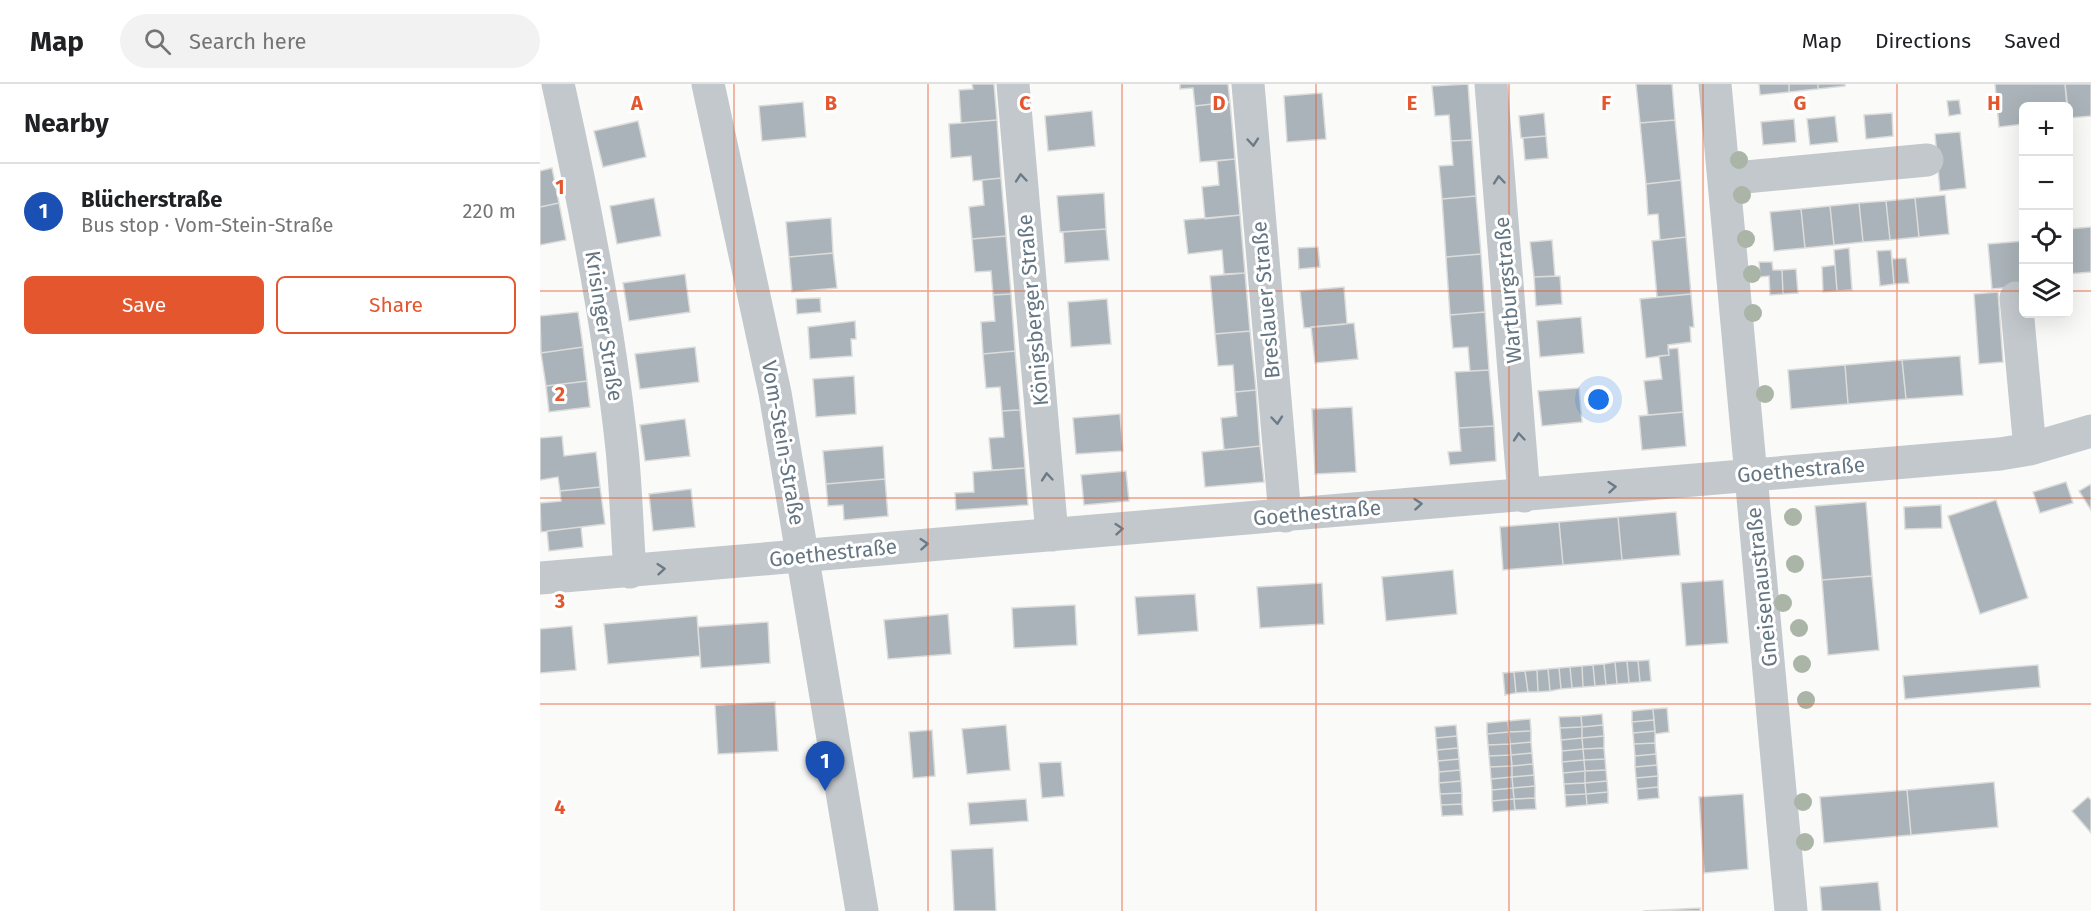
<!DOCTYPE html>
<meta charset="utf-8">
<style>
:root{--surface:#fff;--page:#f2f2f2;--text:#202124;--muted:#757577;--line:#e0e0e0;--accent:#e4572e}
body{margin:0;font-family:"Fira Sans",sans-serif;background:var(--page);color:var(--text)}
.controls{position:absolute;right:18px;top:18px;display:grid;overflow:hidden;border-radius:9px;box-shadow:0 6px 24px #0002}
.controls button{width:54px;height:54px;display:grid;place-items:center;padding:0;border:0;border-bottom:2px solid var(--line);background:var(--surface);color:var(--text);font:30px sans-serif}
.you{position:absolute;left:1059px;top:316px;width:21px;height:21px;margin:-15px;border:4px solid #fff;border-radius:50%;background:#1a73e8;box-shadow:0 0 0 9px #1a73e833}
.badge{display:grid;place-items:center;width:39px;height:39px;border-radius:50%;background:var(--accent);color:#fff;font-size:20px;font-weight:700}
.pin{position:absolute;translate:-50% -50px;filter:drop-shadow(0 2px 3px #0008)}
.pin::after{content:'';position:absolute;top:32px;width:21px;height:18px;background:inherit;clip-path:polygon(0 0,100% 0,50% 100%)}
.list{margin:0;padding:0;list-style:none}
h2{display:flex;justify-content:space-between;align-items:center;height:78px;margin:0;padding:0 24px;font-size:26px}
h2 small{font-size:20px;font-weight:400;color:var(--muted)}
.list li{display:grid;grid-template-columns:39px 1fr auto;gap:18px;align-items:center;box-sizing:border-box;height:96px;padding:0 24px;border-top:2px solid var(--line)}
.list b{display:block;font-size:22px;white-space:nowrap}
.list p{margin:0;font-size:20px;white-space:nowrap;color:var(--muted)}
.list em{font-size:20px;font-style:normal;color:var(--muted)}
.actions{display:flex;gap:12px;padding:18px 24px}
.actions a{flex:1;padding:14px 0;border:2px solid var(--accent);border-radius:9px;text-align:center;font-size:21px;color:var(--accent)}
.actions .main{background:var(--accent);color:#fff}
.icon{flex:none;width:33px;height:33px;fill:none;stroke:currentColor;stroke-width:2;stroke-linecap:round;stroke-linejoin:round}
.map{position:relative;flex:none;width:1551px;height:827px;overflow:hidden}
header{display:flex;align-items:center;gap:36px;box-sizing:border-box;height:84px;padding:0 30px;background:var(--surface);border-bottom:2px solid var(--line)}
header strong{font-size:28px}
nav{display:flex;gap:33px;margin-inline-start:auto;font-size:21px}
.search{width:420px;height:54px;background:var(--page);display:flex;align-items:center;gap:15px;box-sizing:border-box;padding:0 21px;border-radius:33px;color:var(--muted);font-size:22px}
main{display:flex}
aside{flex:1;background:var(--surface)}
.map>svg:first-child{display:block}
</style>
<header>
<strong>Map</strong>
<div class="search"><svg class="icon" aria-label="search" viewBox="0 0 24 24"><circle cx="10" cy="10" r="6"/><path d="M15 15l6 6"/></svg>Search here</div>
<nav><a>Map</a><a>Directions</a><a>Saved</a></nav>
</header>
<main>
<aside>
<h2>Nearby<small></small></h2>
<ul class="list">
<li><span class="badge" style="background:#1a4fb4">1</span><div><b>Blücherstraße</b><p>Bus stop · Vom-Stein-Straße</p></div><em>220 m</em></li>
</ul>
<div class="actions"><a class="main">Save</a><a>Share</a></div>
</aside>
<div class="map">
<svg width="1551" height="827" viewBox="0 0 1551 827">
<rect width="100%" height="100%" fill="#fafaf8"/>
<!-- building -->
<path fill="#aab3b9" stroke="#dcdcda" stroke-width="1.5" d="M432 0H454L457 36 421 39 419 6 433 5Z
M640 0H688L690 18 655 22 653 4 640 5Z
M928 0 932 56 911 57 909 31 895 32 892 2Z
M1096 0H1132L1135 36 1100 39Z
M1219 0H1249V8L1220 11Z
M1249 0H1278V5L1249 8Z
M1278 0H1305V2L1278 5Z
M1455 0H1525L1527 22H1484V40L1459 43Z
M1525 0H1551V32L1529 34Z
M782 9 786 55 747 58 744 12Z
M1419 16 1421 30 1409 32 1407 17Z
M263 18 266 53 222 57 219 22Z
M690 18 695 75 660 78 655 22Z
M552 27 555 62 508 67 505 32Z
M1004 29 1006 52 981 54 979 32Z
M1352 29 1353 52 1326 55 1324 31Z
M1295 32 1298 58 1270 61 1267 35Z
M1254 35 1256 58 1223 61 1221 38Z
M457 36 461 94 433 97 431 72 411 74 409 40Z
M1135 36 1141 96 1106 100 1100 39Z
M98 37 106 73 63 83 54 47Z
M1420 48 1426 104 1400 107 1395 50Z
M1006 52 1008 74 985 76 983 54Z
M932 56 936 112 902 115 899 82 913 81 911 57Z
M695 75 700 131 665 135 662 103 679 101 677 77Z
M12 84 19 119 0 123V87Z
M461 94 466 152 432 155 429 123 444 121 442 96Z
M1141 96 1146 153 1120 156 1118 130 1108 131 1106 100Z
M564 109 566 145 520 148 517 112Z
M1405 111 1409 150 1379 153 1375 114Z
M936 112 941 170 906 173 902 115Z
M114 114 121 152 77 160 70 122Z
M1375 114 1379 153 1350 156 1346 117Z
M1346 117 1350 156 1323 158 1319 119Z
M19 119 26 156 0 161V123Z
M1319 119 1323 158 1294 161 1290 122Z
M1290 122 1294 161 1265 164 1261 125Z
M1261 125 1265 164 1234 167 1230 128Z
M700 131 705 189 684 190 682 166 648 170 644 136Z
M291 134 293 169 249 173 246 138Z
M1551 143V188L1528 190V145Z
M566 145 569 176 525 179 523 148Z
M466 152 471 210 453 211 451 187 435 188 432 155Z
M1146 153 1151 210 1117 213 1112 157Z
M1012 156 1015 192 994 193 990 158Z
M1484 157V202L1452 205 1448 160Z
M778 163 780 183 759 185 758 164Z
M1309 164 1312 206 1297 207 1294 166Z
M1351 166 1354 200 1340 202 1337 167Z
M293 169 297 204 252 208 249 173Z
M941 170 945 228 910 231 906 173Z
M1366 174 1369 199 1354 200 1352 175Z
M1219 178H1232L1233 186H1242L1243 210 1230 211 1229 192 1220 193Z
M1295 181 1297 207 1283 208 1282 183Z
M1256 185 1258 209 1243 210 1242 186Z
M705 189 710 247 675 250 670 192Z
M145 190 150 228 89 237 83 199Z
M1020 192 1022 220 996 222 994 193Z
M804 203 807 240 764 244 760 207Z
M1458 208 1463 278 1439 280 1434 210Z
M471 210 475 267 443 270 441 238 455 237 453 211Z
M1151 210 1154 243H1150L1151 258 1128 261 1129 271 1106 274 1100 215Z
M280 214 281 228 257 230 256 215Z
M567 215 571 260 531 263 528 218Z
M38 228 43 263 1 269 0 232Z
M945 228 949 286 930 287 928 263 913 264 910 231Z
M1041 233 1044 269 1000 273 997 237Z
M315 237 316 255H311L312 272 270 275 268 243Z
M814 239 818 275 775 279 771 243Z
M710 247 716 306 695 308 693 281 678 282 675 250Z
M43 263 47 297 6 302 1 269Z
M155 263 159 298 100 305 95 270Z
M1138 264 1143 328 1108 331 1104 297 1122 295 1119 272 1129 271 1128 265Z
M475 267 480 326 462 327 460 303 446 304 443 270Z
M1420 272 1423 311 1366 315 1362 276Z
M1362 276 1366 315 1308 320 1305 281Z
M1305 281 1308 320 1251 325 1248 286Z
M949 286 954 342 919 344 915 288Z
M314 292 316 330 276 333 273 295Z
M47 297 50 323 9 328 6 302Z
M1039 304 1042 338 1002 342 998 307Z
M716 306 720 362 684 366 681 334 697 332 695 308Z
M812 323 816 388 775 390 772 325Z
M480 326 485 384 452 386 449 354 464 353 462 327Z
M1143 328 1146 362 1102 366 1099 332Z
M580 330 583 367 536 370 533 334Z
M145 335 150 372 105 377 100 341Z
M954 342 956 377 910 381 908 368 921 367 919 344Z
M22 352 24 372 56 368 60 403 20 407 18 393 0 396V354Z
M343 362 345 395 286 400 283 367Z
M720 362 724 398 665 403 662 368Z
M485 384 488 421 416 426 415 409 434 408 433 388Z
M586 387 589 417 544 421 541 391Z
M345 395 348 432 304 436 303 421 288 422 286 400Z
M1526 398 1533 419 1500 429 1493 408Z
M1551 400V426L1539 407Z
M60 403 65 440 1 448 0 419 21 417 20 407Z
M151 405 155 443 113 447 109 410Z
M1456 416 1488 514 1440 530 1408 432Z
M1326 418 1332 492 1282 496 1275 422Z
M1401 421 1402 444 1365 445 1364 423Z
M1136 428 1140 471 1082 476 1078 433Z
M1078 433 1082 476 1023 481 1019 438Z
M1019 438 1023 481 963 486 960 443Z
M41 443 43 463 9 467 7 447Z
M913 486 917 530 846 537 842 493Z
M1332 492 1339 566 1288 571 1282 496Z
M1183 496 1188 559 1146 562 1141 499Z
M782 499 784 540 720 544 717 503Z
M655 510 658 547 598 551 595 513Z
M535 521 537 561 474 564 472 524Z
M408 530 411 570 348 575 344 536Z
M157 532 160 572 68 580 64 540Z
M228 538 230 579 161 584 158 543Z
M32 542 36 586 0 589V545Z
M1109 576 1111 597 1100 598 1098 577Z
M1087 577H1098L1100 598 1089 599Z
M1087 577 1089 599 1077 600 1075 578Z
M1075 578 1077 600 1066 601 1064 580Z
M1064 580 1066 601 1055 602 1053 581Z
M1053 581 1055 602 1043 603 1042 582Z
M1498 581 1500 603 1365 615 1363 592Z
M1042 582 1043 603 1032 604 1030 583Z
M1030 583 1032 604 1021 605 1019 584Z
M1019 584 1021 605 1010 607 1008 585Z
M1008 585 1010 607 998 608 997 586Z
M997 586 998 608H988L985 587Z
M985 587 988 608 976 609 974 588Z
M974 588 976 609 965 611 963 589Z
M235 618 238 667 178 670 175 621Z
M1127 624 1129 648 1115 650 1113 625Z
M1113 625 1114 636 1092 638V627Z
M1062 630 1063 641 1042 643 1041 632Z
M1041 632 1042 643 1020 644 1019 633Z
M990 635 991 647 969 648 968 637Z
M1114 636 1115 647 1093 649 1092 638Z
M968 637 969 648 947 650V639Z
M466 641 470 686 427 690 422 645Z
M916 641 917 652 896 654 895 643Z
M1063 641 1064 652 1042 654V643Z
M1042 643V654L1021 656 1020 644Z
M392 646 395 692 373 694 369 648Z
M991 647V658L970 660 969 648Z
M1115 647V659L1094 660 1093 649Z
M969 648 970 660 948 661 947 650Z
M917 652 918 664 897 666 896 654Z
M1064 652V664L1043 665 1042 654Z
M1042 654 1043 665 1022 667 1021 656Z
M991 658 992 669 971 671 970 660Z
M1115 659 1116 670 1095 672 1094 660Z
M970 660 971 671 949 672 948 661Z
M918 664 919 675 898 677 897 666Z
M1064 664 1065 675 1044 676 1043 665Z
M1043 665 1044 676 1022 678V667Z
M992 669 993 680 972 682 971 671Z
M1116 670 1117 681 1095 683V672Z
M971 671 972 682 950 683 949 672Z
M919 675 920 686 899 688 898 677Z
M1065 675 1066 686 1045 687 1044 676Z
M1044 676 1045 687 1023 689 1022 678Z
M521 678 524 712 502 714 499 679Z
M993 680 994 691 972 693V682Z
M1117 681 1118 692 1096 694 1095 683Z
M972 682V693L951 695 950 683Z
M920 686 921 697 899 699V688Z
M1066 686 1067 697 1045 699V687Z
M1045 687V699L1024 700 1023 689Z
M994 691 995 702 973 704 972 693Z
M1118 692V703L1097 705 1096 694Z
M972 693 973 704 952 706 951 695Z
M921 697 922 709 900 710 899 699Z
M1067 697 1068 708 1046 710 1045 699Z
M1454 698 1458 743 1371 751 1367 706Z
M1045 699 1046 710 1025 711 1024 700Z
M995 702V714L974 715 973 704Z
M1118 703 1119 714 1098 716 1097 705Z
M973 704 974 715 952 717V706Z
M1367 706 1371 751 1284 759 1280 713Z
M1068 708V719L1047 721 1046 710Z
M922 709V720L901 721 900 710Z
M1046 710 1047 721 1026 723 1025 711Z
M1203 710 1208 785 1164 789 1159 713Z
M1548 713 1551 716V749L1532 727Z
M995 714 996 725 975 726 974 715Z
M486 715 488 737 430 741 428 719Z
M974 715 975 726 953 728 952 717Z
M922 720 923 731 902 732 901 721Z
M453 764 456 827H414L411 766Z
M1338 798 1341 827H1282L1280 803Z
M1160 824V827H1103Z"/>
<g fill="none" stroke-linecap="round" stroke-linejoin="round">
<!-- minor -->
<path stroke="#c3c8cc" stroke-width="33" d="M18 0C45 120 69 242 82 365 86 405 87 447 90 488
M168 0 235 309 322 827
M473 0 512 451
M708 0 745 432
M951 0 984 412
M1175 0 1251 827
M1184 95 1387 76
M1476 214 1490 365
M0 494 1460 370 1490 365 1551 347"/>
</g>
<!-- trees -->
<g fill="#aab4a7">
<circle cx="1199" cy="76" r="9"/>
<circle cx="1202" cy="111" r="9"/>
<circle cx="1206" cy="155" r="9"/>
<circle cx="1212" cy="190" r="9"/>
<circle cx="1213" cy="229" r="9"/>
<circle cx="1225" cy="310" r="9"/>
<circle cx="1253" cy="433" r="9"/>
<circle cx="1255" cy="480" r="9"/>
<circle cx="1243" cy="519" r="9"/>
<circle cx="1259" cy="544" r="9"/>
<circle cx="1262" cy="580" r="9"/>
<circle cx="1266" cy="616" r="9"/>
<circle cx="1263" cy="718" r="9"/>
<circle cx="1265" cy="758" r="9"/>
</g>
<!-- one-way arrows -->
<defs><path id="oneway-chevron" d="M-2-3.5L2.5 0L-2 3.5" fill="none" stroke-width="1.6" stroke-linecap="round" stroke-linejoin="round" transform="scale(1.5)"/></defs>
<g stroke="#6a7a87">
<use href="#oneway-chevron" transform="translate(713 58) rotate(85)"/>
<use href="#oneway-chevron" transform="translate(481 94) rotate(-95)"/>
<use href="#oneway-chevron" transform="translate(959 96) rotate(-95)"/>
<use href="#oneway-chevron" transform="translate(737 336) rotate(85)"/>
<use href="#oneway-chevron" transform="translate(979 353) rotate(-95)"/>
<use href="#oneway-chevron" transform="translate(507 393) rotate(-95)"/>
<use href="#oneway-chevron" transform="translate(1072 403) rotate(-5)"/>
<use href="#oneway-chevron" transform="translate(878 420) rotate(-5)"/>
<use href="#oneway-chevron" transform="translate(579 445) rotate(-5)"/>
<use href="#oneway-chevron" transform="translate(384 460) rotate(-4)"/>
<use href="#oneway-chevron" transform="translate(121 485) rotate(-5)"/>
</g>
<!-- grid -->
<path fill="none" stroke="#e4572e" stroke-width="1.5" stroke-opacity="0.55" d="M194 0V827M388 0V827M582 0V827M776 0V827M969 0V827M1163 0V827M1357 0V827M0 207H1484M1528 207H1551M0 414H1551M0 620H1551"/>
<g text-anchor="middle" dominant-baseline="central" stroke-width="6" stroke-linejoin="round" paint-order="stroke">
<!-- street labels -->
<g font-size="21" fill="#657683" stroke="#fff">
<text transform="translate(968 206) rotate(-95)">Wartburgstraße</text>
<text transform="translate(726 216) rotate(-95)">Breslauer Straße</text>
<text transform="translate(493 226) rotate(-95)">Königsberger Straße</text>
<text transform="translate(64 242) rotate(81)">Krisinger Straße</text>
<text transform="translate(243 359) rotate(80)">Vom-Stein-Straße</text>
<text transform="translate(1261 386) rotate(-5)">Goethestraße</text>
<text transform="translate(777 429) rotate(-5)">Goethestraße</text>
<text transform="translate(293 469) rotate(-6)">Goethestraße</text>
<text transform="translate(1222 503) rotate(-96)">Gneisenaustraße</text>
</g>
</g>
<g font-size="20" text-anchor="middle" font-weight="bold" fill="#e4572e" stroke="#fff" stroke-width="6" stroke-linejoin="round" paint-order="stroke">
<text x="97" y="26">A</text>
<text x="291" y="26">B</text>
<text x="485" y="26">C</text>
<text x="679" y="26">D</text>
<text x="872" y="26">E</text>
<text x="1066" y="26">F</text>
<text x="1260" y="26">G</text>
<text x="1454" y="26">H</text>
<text x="20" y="110">1</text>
<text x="20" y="317">2</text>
<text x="20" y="524">3</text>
<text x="20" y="730">4</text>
</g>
</svg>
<div class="controls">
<button>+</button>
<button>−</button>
<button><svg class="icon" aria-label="locate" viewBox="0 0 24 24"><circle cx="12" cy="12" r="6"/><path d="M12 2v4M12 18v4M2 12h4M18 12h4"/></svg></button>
<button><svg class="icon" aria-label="layers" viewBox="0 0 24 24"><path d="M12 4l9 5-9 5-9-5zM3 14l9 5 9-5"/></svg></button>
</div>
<div class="you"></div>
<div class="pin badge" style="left:285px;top:707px;background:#1a4fb4">1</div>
</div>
</main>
